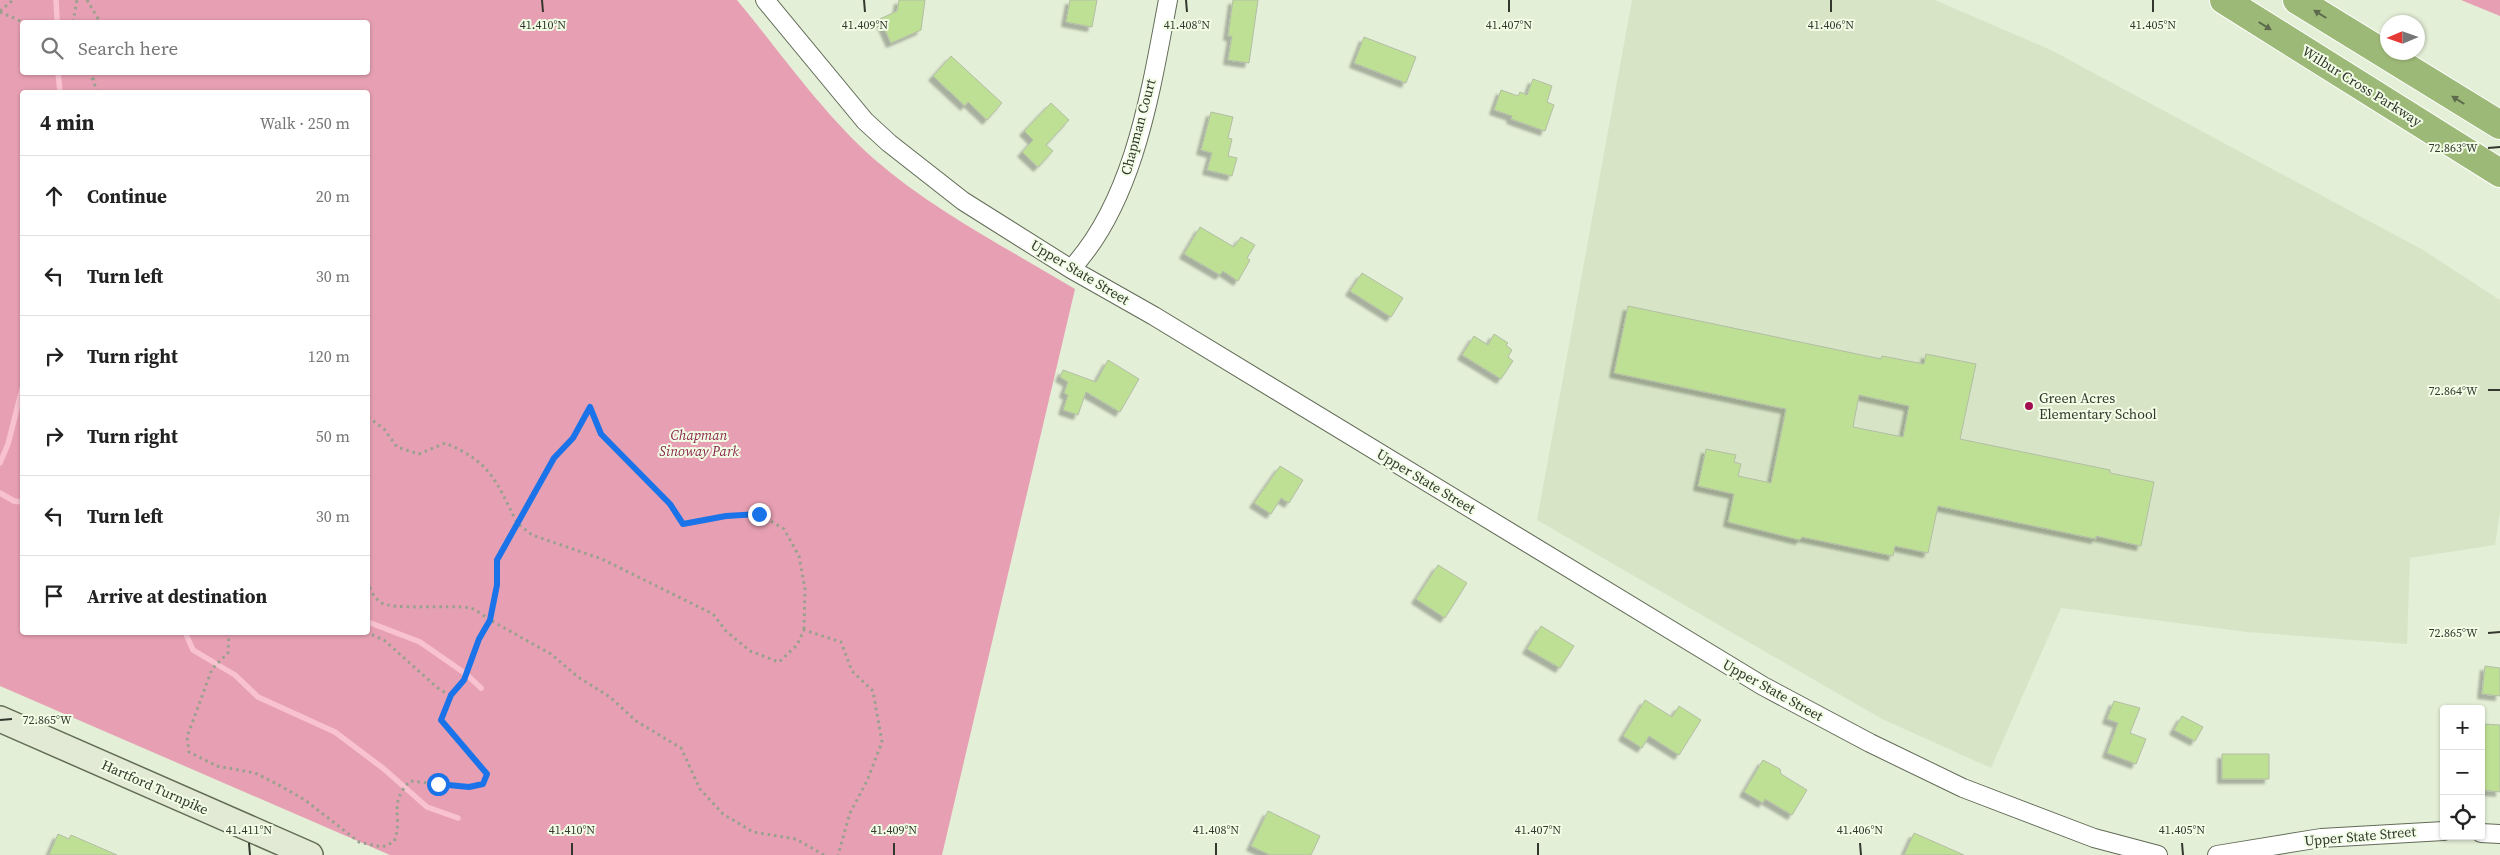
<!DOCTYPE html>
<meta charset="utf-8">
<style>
:root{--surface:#fff;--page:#f2f2f2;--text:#222;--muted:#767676;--line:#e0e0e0}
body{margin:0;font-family:"Source Serif 4",serif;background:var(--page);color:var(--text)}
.controls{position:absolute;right:15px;bottom:15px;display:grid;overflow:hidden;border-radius:5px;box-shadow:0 1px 4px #0004}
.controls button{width:45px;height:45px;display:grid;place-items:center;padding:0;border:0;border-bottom:1px solid var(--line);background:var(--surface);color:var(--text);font:25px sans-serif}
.compass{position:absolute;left:2380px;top:15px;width:45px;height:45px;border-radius:50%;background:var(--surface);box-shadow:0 1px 4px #0004;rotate:268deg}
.stop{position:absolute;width:15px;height:15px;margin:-11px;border:4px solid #1a73e8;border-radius:50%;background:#fff}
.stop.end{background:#1a73e8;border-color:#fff;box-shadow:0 1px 5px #0008}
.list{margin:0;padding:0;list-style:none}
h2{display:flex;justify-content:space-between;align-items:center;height:65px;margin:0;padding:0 20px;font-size:21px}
h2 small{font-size:16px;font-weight:400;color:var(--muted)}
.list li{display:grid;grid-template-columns:32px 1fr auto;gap:15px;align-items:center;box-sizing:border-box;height:80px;padding:0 20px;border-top:1px solid var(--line)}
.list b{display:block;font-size:19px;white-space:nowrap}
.list em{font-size:16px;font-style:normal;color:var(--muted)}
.icon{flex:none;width:28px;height:28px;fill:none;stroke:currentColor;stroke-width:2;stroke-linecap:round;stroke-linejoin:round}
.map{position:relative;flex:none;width:2500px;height:855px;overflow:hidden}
.search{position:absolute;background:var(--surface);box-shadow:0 1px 4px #0004;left:20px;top:20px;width:350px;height:55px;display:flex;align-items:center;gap:12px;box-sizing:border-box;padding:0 18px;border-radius:5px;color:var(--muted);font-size:19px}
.panel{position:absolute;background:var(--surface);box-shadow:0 1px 4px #0004;left:20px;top:90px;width:350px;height:545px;border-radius:5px}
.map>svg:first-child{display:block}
</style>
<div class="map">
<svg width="2500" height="855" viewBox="0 0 2500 855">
<defs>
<filter id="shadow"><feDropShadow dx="-4.5" dy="4.5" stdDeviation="1" flood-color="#0004"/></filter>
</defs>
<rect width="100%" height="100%" fill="#e4efd7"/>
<!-- built -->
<path fill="#d7e5c6" d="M1632 0H1935L2051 50 2423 250 2500 300V512L2495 545 2410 558 2407 644 2247 632 2061 608 1991 768 1882 719 1537 520Z"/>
<!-- green -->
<path fill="#e7a0b3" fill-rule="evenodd" d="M0 0H737C780 52 823 114 874 159 934 211 1007 248 1075 289L942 855H390L0 686ZM368 22V72H22V22ZM22 92H368V632H22Z
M2461 0H2500V16Z"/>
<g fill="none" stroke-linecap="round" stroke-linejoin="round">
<!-- stream -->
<path stroke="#f8c2d0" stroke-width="5.5" d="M56 0 57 19
M58 72 60 92
M0 463 8 444 22 389
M0 493 14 501 22 502
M368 622 420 642 466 674 481 688
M185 632 193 650 235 675 258 697 335 732 384 769 427 807 458 818"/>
</g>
<!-- building -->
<path fill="#bee094" stroke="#b3bda6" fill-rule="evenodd" filter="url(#shadow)" d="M899 0H925L921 30 891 43 880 19 897 11Z
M1070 0H1097L1092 27 1066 22Z
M1233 0H1258L1249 63 1228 60 1232 36H1228Z
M1364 37 1416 57 1406 83 1354 63Z
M951 56 1002 103 987 120 968 102 965 106 933 76Z
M1533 79 1552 86 1547 102 1554 105 1545 131 1511 119 1512 116 1494 110 1501 90 1518 96 1520 92 1527 95Z
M1051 103 1069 120 1046 145 1053 151 1038 167 1022 152 1033 140 1024 131Z
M1211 112 1233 117 1228 138 1232 139 1228 156 1237 158 1232 176 1207 170 1212 153 1201 150Z
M1200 227 1234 247 1241 237 1255 245 1247 258 1250 260 1238 281 1223 271 1220 275 1184 254Z
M1362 273 1403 298 1391 317 1350 291Z
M1628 306 1881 359 1882 356 1924 364 1926 354 1976 364 1960 439 2110 470V473L2154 482 2141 546 2096 536V539L1938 506 1928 553 1895 546 1893 556 1802 537 1800 540 1728 522 1734 494 1698 486 1706 449 1736 455 1734 462 1741 464 1738 476 1771 483 1786 409 1614 373ZM1859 395 1909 406 1903 437 1853 427Z
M1494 334 1508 343 1506 345 1512 350 1508 357 1513 361 1501 379 1462 355 1474 336 1488 345Z
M1108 360 1139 379 1120 412 1086 392 1078 415 1063 410 1068 395 1064 393 1068 382 1060 377 1063 370 1096 382Z
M1280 466 1303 480 1289 503 1281 498 1271 514 1254 503Z
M1438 565 1467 583 1445 618 1416 599Z
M1541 626 1574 646 1560 668 1527 649Z
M2485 666 2500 668V696L2482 694Z
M1645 700 1672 717 1679 706 1701 720 1679 755 1649 736 1642 748 1623 736Z
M2114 701 2140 708 2130 733 2146 739 2136 764 2107 753 2118 723 2107 719Z
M2182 716 2203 727 2195 741 2174 730Z
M2484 724 2500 725V792L2481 790V753Z
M2222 754H2269V779H2222Z
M1763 760 1780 769 1781 774 1807 790 1792 815 1765 799 1763 803 1744 792Z
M1268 811 1320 836 1311 855H1270L1251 846Z
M1914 833 1964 855H1904Z
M58 834 69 839 71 835 117 855H49Z"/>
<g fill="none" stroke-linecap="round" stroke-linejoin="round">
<!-- minor casing -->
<g stroke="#616b56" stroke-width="20">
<path id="minor" d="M765 0 865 121 889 143 963 201 1071 269 1154 316 1763 686 1870 743 1963 788 2094 838 2158 855
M1071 269C1135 200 1151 89 1168 0
M2481 833 2500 834
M2217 855 2321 838 2444 831"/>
</g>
<!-- secondary casing -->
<g stroke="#616b56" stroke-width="28">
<path id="secondary" d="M0 719 310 855"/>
</g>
<!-- motorway casing -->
<g stroke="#fff" stroke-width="30">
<path id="motorway" d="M2224 0 2500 173
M2297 0 2500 125"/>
</g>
<!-- path -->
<path stroke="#98a08e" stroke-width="3" stroke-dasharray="2.5 4" stroke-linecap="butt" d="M87 0 100 22
M0 11 13 0
M0 12 23 22
M73 22 77 0
M89 72 98 92
M93 80 96 72
M368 417 384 429 397 447 419 454 445 443C491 462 496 481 517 523L554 458 573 438 590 407 601 434 671 504 683 524 726 516 759 514 784 529 799 556 805 589 804 630
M229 632 228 653 212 669 187 737 189 752 217 766 255 773 277 784 305 800 359 842 382 847 394 842C404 816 387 805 410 781L469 787 483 784 487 774 441 720 451 695 464 680 479 639 490 620C484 616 476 609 470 608 450 604 392 611 380 602 374 597 370 590 368 583
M366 632 384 640 440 690 451 695
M824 855 796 839 753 832 723 814 700 789 681 748 636 721 610 697 578 677 551 654 490 620 497 585V560L517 523 532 535 602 559 713 614 726 631 750 651 779 662 797 645 804 630 841 642 852 671 873 691 882 742 867 781 850 813 838 855"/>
<!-- minor -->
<use href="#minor" stroke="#fff" stroke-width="18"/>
<!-- secondary -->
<use href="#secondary" stroke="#e2ead6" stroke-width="25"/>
<!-- motorway -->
<use href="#motorway" stroke="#9db978" stroke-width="28"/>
</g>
<!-- one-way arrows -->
<defs><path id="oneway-solid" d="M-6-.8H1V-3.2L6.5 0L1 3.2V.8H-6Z" transform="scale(1.25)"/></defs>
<g fill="#5d6b4c">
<use href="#oneway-solid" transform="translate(2320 14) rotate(-148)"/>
<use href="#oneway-solid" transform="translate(2265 26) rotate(32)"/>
<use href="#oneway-solid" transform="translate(2458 100) rotate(-148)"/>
</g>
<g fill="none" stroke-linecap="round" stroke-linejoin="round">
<!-- route -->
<path stroke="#1a73e8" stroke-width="6" d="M438 784 469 787 483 784 487 774 441 720 451 695 464 680 479 639 490 620 497 585V560L554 458 573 438 590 407 601 434 670 504 683 524 726 516 759 514"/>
</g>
<!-- ticks -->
<path fill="none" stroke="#33372e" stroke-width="2" d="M542 0 543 12M864 0 865 12M1186 0 1187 12M1509 0V12M1831 0V12M2153 0V12M2488 148 2500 147M2488 390H2500M2488 633 2500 632M0 720 12 719M249 843 250 855M572 843V855M894 843V855M1216 843V855M1538 843V855M1860 843 1861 855M2182 843 2183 855"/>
<!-- markers -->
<circle fill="#a10e52" stroke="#f1fde5" stroke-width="2" cx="2029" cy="406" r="5"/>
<g text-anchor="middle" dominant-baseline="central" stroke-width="4" stroke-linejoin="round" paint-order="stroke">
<!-- street labels -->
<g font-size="14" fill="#33372e" stroke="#f1fde5">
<text transform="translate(2362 86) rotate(32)">Wilbur Cross Parkway</text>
<text transform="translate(1138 127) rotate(-75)">Chapman Court</text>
<text transform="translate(1080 272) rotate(31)">Upper State Street</text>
<text transform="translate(1426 481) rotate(31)">Upper State Street</text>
<text transform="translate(1773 690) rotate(29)">Upper State Street</text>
<text transform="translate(155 787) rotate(24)">Hartford Turnpike</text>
<text transform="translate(2360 836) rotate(-5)">Upper State Street</text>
</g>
<!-- poi labels -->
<g font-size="14" fill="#33372e" stroke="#f1fde5" text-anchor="start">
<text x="2039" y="398">Green Acres<tspan x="2039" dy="16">Elementary School</tspan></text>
</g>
<!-- park labels -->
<g font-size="14" font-style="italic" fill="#8b284d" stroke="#f1fde5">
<text x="699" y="435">Chapman<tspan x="699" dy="16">Sinoway Park</tspan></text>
</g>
</g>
<g font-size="12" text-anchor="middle" fill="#33372e" stroke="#f1fde5" stroke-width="4" stroke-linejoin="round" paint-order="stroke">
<text x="543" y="29">41.410°N</text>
<text x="865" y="29">41.409°N</text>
<text x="1187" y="29">41.408°N</text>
<text x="1509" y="29">41.407°N</text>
<text x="1831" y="29">41.406°N</text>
<text x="2153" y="29">41.405°N</text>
<text x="2453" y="152">72.863°W</text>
<text x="2453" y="395">72.864°W</text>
<text x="2453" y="637">72.865°W</text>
<text x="47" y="724">72.865°W</text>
<text x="249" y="834">41.411°N</text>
<text x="572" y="834">41.410°N</text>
<text x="894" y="834">41.409°N</text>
<text x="1216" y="834">41.408°N</text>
<text x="1538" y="834">41.407°N</text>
<text x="1860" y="834">41.406°N</text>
<text x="2182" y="834">41.405°N</text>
</g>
</svg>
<div class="controls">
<button>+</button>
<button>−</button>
<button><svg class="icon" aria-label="locate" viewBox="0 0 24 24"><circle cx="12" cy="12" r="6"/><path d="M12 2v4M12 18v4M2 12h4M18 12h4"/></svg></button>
</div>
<svg class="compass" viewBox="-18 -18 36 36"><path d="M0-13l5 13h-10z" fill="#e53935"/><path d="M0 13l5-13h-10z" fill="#767676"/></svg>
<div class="stop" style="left:438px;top:784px"></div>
<div class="stop end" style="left:759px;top:514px"></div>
<div class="search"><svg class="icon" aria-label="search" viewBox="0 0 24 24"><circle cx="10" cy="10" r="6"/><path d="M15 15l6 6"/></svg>Search here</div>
<section class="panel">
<h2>4 min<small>Walk · 250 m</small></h2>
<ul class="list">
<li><svg class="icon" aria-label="ahead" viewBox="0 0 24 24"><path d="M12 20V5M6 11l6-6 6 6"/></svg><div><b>Continue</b></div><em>20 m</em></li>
<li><svg class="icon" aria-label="left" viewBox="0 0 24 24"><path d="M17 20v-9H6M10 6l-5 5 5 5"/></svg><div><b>Turn left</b></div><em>30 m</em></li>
<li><svg class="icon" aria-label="right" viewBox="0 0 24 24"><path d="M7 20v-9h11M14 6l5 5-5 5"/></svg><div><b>Turn right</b></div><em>120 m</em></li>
<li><svg class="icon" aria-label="right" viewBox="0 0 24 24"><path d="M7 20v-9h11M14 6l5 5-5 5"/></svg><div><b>Turn right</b></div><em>50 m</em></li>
<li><svg class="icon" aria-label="left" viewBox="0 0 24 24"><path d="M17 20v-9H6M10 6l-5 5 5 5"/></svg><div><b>Turn left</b></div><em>30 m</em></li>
<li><svg class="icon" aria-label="arrive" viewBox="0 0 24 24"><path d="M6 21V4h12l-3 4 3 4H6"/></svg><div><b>Arrive at destination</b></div></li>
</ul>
</section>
</div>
